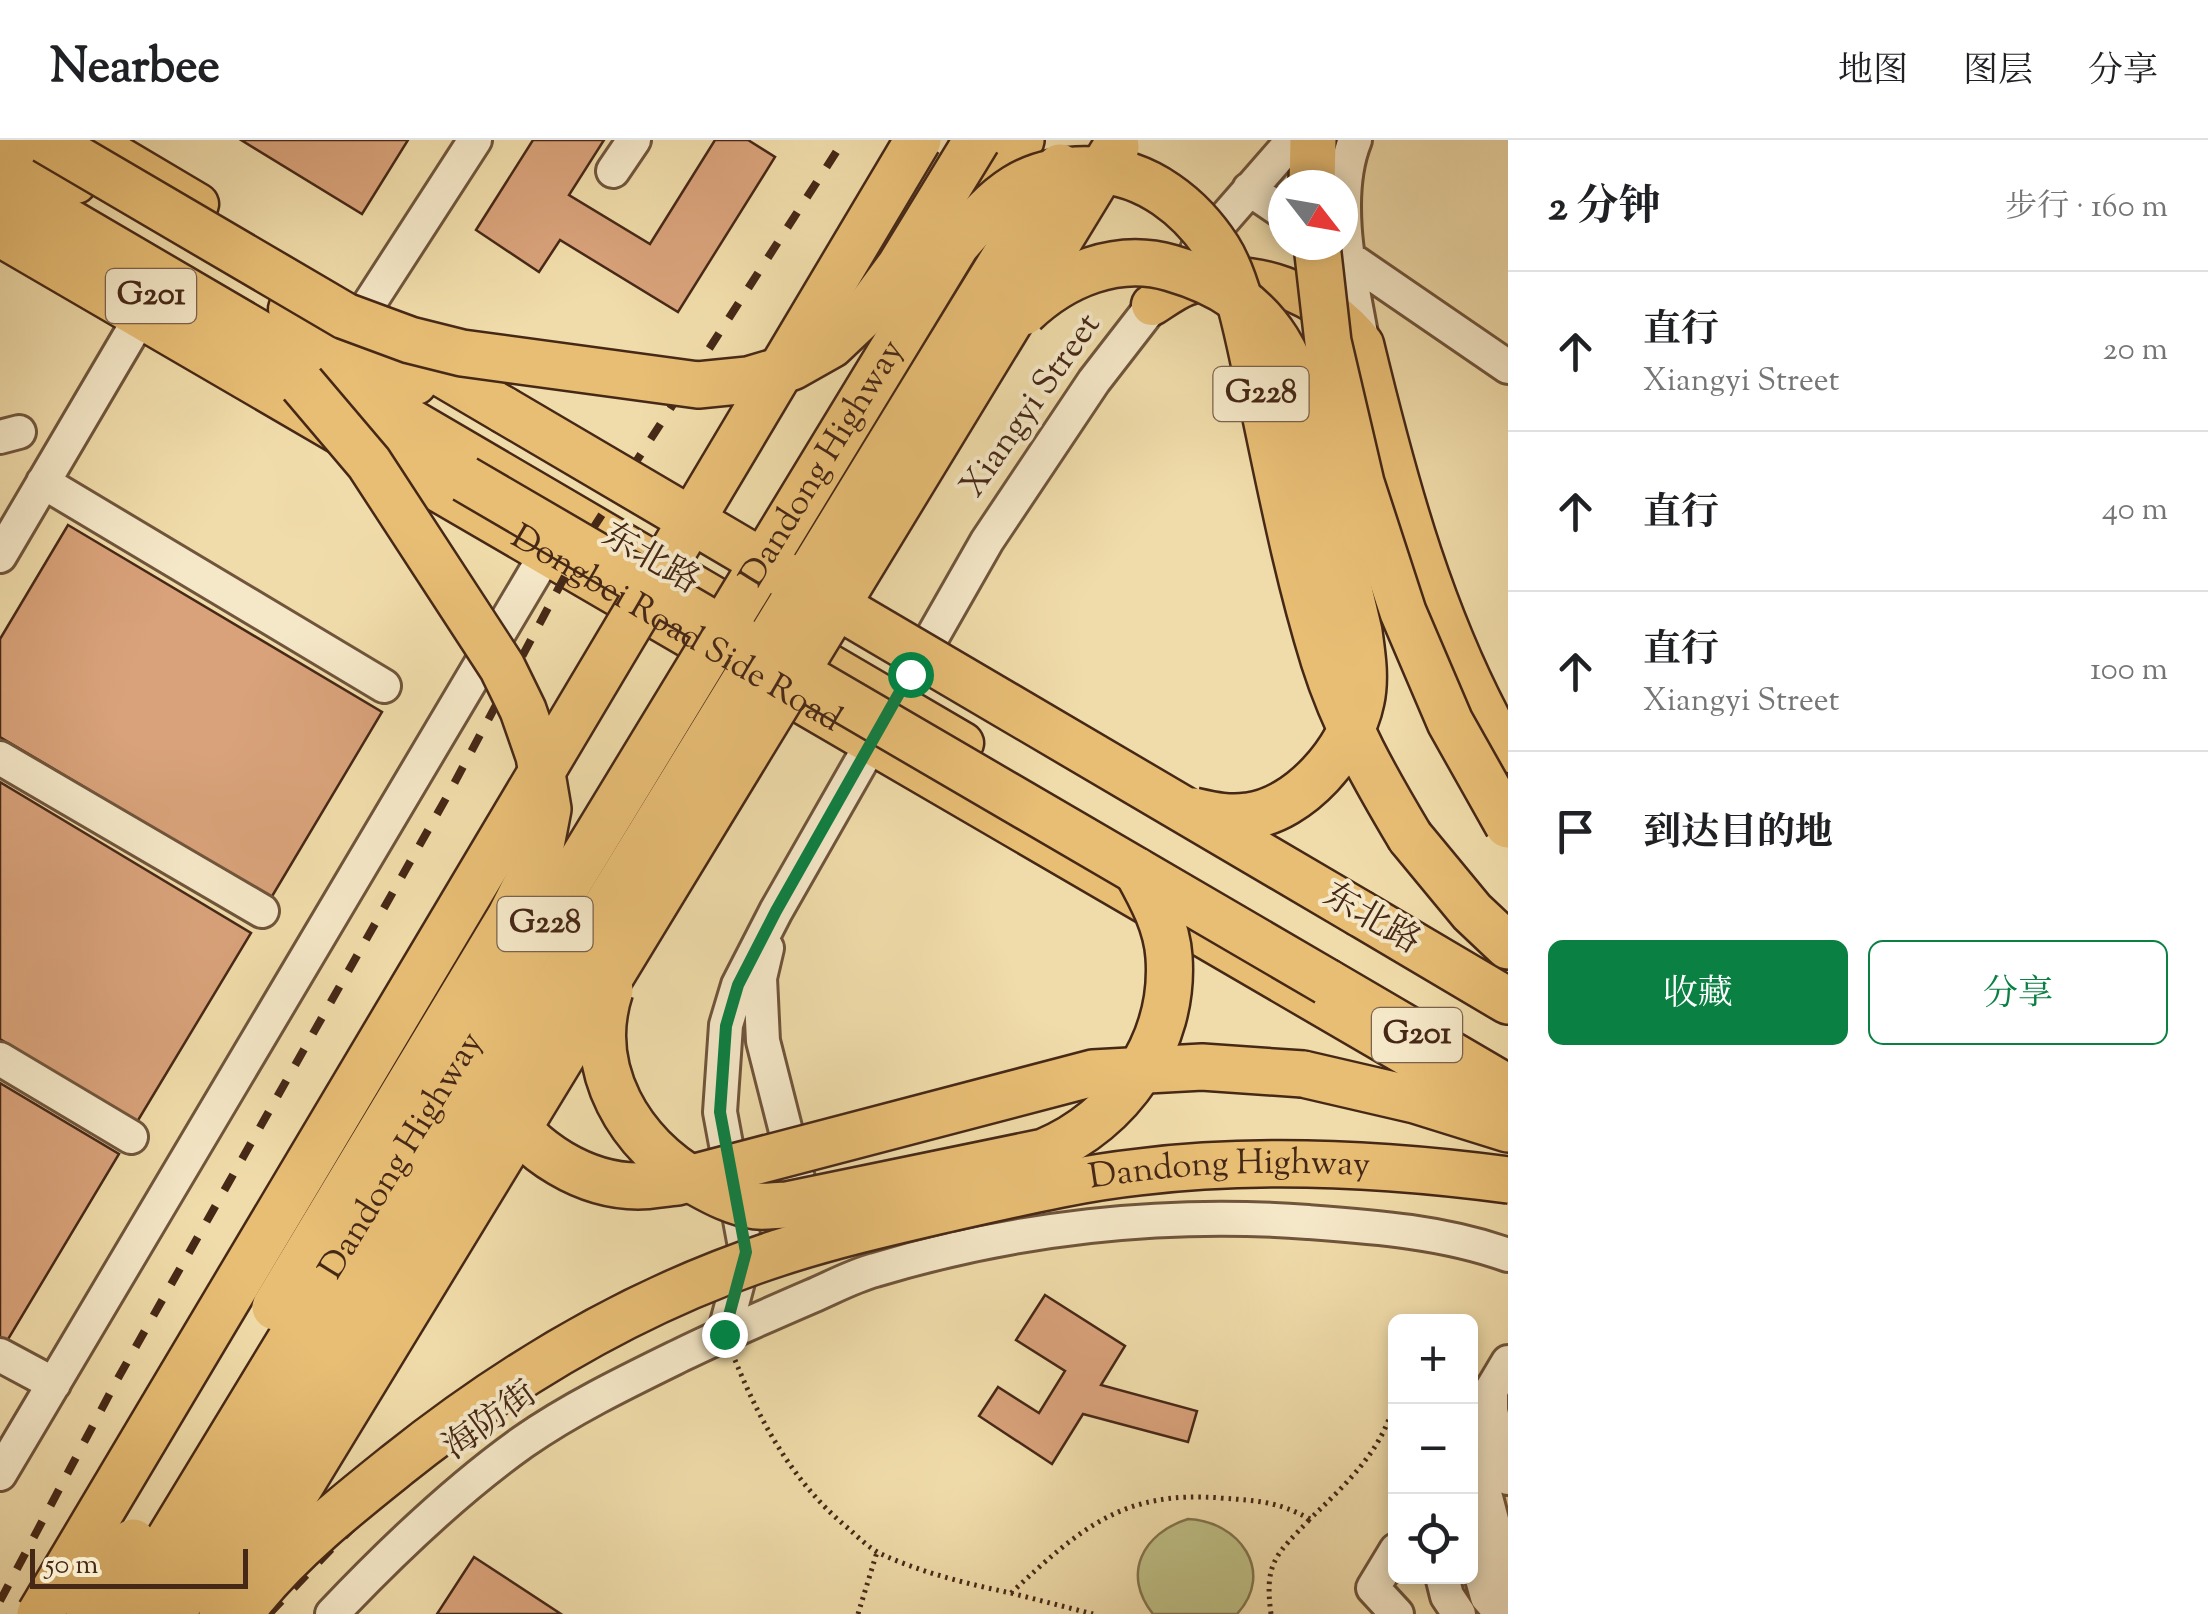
<!DOCTYPE html>
<html lang="zh">
<meta charset="utf-8">
<style>
:root{--surface:#fff;--page:#f2f2f2;--text:#202124;--muted:#757577;--line:#e0e0e0;--accent:#0b8043}
body{margin:0;font-family:"Sorts Mill Goudy","Noto Serif SC",serif;background:var(--page);color:var(--text)}
.controls{position:absolute;right:30px;bottom:30px;display:grid;overflow:hidden;border-radius:15px;box-shadow:0 5px 15px #0003}
.controls button{width:90px;height:90px;display:grid;place-items:center;padding:0;border:0;border-bottom:2px solid var(--line);background:var(--surface);color:var(--text);font:50px sans-serif}
.compass{position:absolute;left:1268px;top:30px;width:90px;height:90px;border-radius:50%;background:var(--surface);box-shadow:0 5px 15px #0003;rotate:121deg}
.scale{position:absolute;left:30px;bottom:25px;width:218px;box-sizing:border-box;padding-left:10px;border:5px solid #462817;border-top:0;font-size:28px;line-height:35px;white-space:nowrap;color:#462817;-webkit-text-stroke:8px #f5e8c8;paint-order:stroke}
.stop{position:absolute;width:30px;height:30px;margin:-22px;border:8px solid #0b8043;border-radius:50%;background:#fff}
.stop.end{background:#0b8043;border-color:#fff;box-shadow:0 2px 10px #0008}
.list{margin:0;padding:0;list-style:none}
h2{display:flex;justify-content:space-between;align-items:center;height:130px;margin:0;padding:0 40px;font-size:42px}
h2 small{font-size:32px;font-weight:400;color:var(--muted)}
.list li{display:grid;grid-template-columns:65px 1fr auto;gap:30px;align-items:center;box-sizing:border-box;height:160px;padding:0 40px;border-top:2px solid var(--line)}
.list b{display:block;font-size:38px;white-space:nowrap}
.list p{margin:0;font-size:32px;white-space:nowrap;color:var(--muted)}
.list em{font-size:32px;font-style:normal;color:var(--muted)}
.actions{display:flex;gap:20px;padding:30px 40px}
.actions a{flex:1;padding:22px 0;border:2px solid var(--accent);border-radius:15px;text-align:center;font-size:35px;color:var(--accent)}
.actions .main{background:var(--accent);color:#fff}
.icon{flex:none;width:55px;height:55px;fill:none;stroke:currentColor;stroke-width:2;stroke-linecap:round;stroke-linejoin:round}
.map{position:relative;flex:none;width:1508px;height:1474px;overflow:hidden}
header{display:flex;align-items:center;gap:60px;box-sizing:border-box;height:140px;padding:0 50px;background:var(--surface);border-bottom:2px solid var(--line)}
header strong{font-size:48px}
nav{display:flex;gap:55px;margin-inline-start:auto;font-size:35px}
main{display:flex}
aside{flex:1;background:var(--surface)}
.map>svg:first-child{display:block}
</style>
<header>
<strong>Nearbee</strong>
<nav><a>地图</a><a>图层</a><a>分享</a></nav>
</header>
<main>
<div class="map">
<svg width="1508" height="1474" viewBox="0 0 1508 1474">
<rect width="100%" height="100%" fill="#f0dcaa"/>
<filter id="stains"><feTurbulence type="fractalNoise" baseFrequency=".002" numOctaves="4"/><feColorMatrix values="0 0 0 0 .2 0 0 0 0 .09 0 0 0 0 .02 0 0 0 .5 -.17"/></filter>
<radialGradient id="worn" r=".72"><stop offset=".6" stop-color="#630" stop-opacity="0"/><stop offset="1" stop-color="#630" stop-opacity=".3"/></radialGradient>
<!-- green -->
<path fill="#bebf85" stroke="#82744e" stroke-width="2.5" d="M1188 1379C1239 1381 1276 1432 1237 1474H1153C1121 1434 1143 1393 1188 1379Z"/>
<!-- building -->
<path fill="#d9a27a" stroke="#462817" stroke-width="2.5" d="M241 0H408L362 74Z
M533 0H604L569 55 650 104 715 0H748L775 17 678 172 560 100 539 132 476 90Z
M68 385 382 572 271 758 0 597V499Z
M0 642 251 793 137 982 0 899Z
M0 943 119 1014 4 1206 0 1203Z
M1045 1155 1125 1206 1101 1245 1197 1271 1188 1302 1083 1274 1052 1324 979 1276 998 1247 1039 1273 1065 1231 1016 1200Z
M474 1417 561 1474H437Z"/>
<g fill="none" stroke-linecap="round" stroke-linejoin="round">
<!-- minor casing -->
<g stroke="#70553c" stroke-width="38">
<path id="minor" d="M1355 0C1331 59 1352 144 1363 204
M613 31 634 0
M1249 49 1283 72
M1330 105 1508 227
M1197 110 1293 0
M369 164 475 0
M0 297 19 292
M43 342 384 546
M0 416 140 178
M0 618 262 771
M767 808 760 838 763 901 809 1082
M0 919 131 997
M724 1194 746 1112 720 972 726 885 738 845 776 771 987 401 1094 241 1166 148
M0 1215 54 1244
M1491 1250V1271L1508 1338
M1480 1269 1508 1222
M1470 1296 1508 1441
M0 1334 546 414
M1470 1395 1487 1457 1502 1474
M1396 1410 1373 1448 1397 1474
M1442 1436 1447 1456 1459 1474
M332 1474C390 1413 454 1351 523 1302 572 1268 628 1241 681 1215 724 1194 768 1175 812 1156 833 1147 853 1136 875 1130 1014 1088 1163 1071 1308 1082 1375 1087 1444 1092 1508 1115"/>
</g>
<!-- major casing -->
<g stroke="#462817" stroke-width="45">
<g id="major">
<path d="M2 0 76 43"/>
<path d="M90 0 198 64"/>
<path d="M0 39 963 603"/>
<path id="s1" d="M0 96 1470 952"/>
<path d="M1152 165C1163 158 1175 149 1186 145 1247 122 1326 155 1363 204 1397 345 1435 486 1508 612"/>
<path d="M289 169 416 244"/>
</g>
</g>
<!-- highway casing -->
<g stroke="#462817" stroke-width="50">
<path id="highway" d="M1312 45 1313 0
M0 68 465 339
M972 79 1021 0
M385 200 504 270
M1410 697 1472 772 1508 806
M1361 774 1508 861
M1327 842 1508 948
M1303 934 1415 960 1508 989"/>
</g>
<!-- path -->
<path stroke="#462817" stroke-width="5" stroke-dasharray="2.5 5" stroke-linecap="butt" d="M735 1220C761 1284 795 1345 849 1389 858 1397 868 1407 879 1413 919 1432 968 1444 1011 1453 1080 1389 1122 1350 1221 1358 1259 1361 1276 1361 1310 1379 1347 1343 1390 1304 1396 1250
M1011 1453 1093 1474
M858 1474 877 1412
M1271 1474C1264 1422 1276 1415 1310 1379"/>
<!-- minor -->
<use href="#minor" stroke="#f5e8c8" stroke-width="32"/>
<!-- major -->
<use href="#major" stroke="#e8be75" stroke-width="40"/>
<!-- highway -->
<use href="#highway" stroke="#e8be75" stroke-width="45"/>
<!-- rail -->
<path stroke="#462817" stroke-width="8" stroke-dasharray="18 18" stroke-linecap="butt" d="M0 1461 117 1240 449 653 579 410 844 0
M269 1474C302 1440 334 1404 370 1372 467 1283 576 1211 692 1148 731 1127 770 1103 813 1087 861 1070 910 1061 960 1052 1105 1026 1227 1024 1374 1041 1418 1046 1464 1051 1508 1061"/>
<!-- highway-bridge casing -->
<g stroke="#462817" stroke-width="50" stroke-linecap="butt">
<g id="highway-bridge">
<path d="M45 0 345 176 410 200 462 213 698 245 748 240 792 227 831 205 866 172 900 126 977 0"/>
<path d="M1317 105 1328 202 1361 343 1403 472 1450 582 1508 685"/>
<path d="M1024 172C1063 135 1117 112 1171 128 1285 161 1297 232 1322 335 1334 387 1347 440 1359 492 1362 514 1366 538 1361 561 1351 610 1300 670 1248 676 1229 679 1212 675 1194 671"/>
<path d="M504 270 1361 774"/>
<path d="M465 339 1327 842"/>
<path d="M610 850C584 929 630 1005 698 1043 716 1053 735 1063 756 1066 765 1067 777 1065 787 1065L1044 1012C1120 980 1175 903 1169 817 1167 786 1152 758 1137 731"/>
<path d="M503 966C528 1012 586 1046 638 1046 651 1046 665 1043 677 1042L1093 933 1202 927 1303 934"/>
<path d="M275 1167 510 777 538 721 548 669 539 616 523 570 502 527 369 323 302 244"/>
<path id="s2" d="M253 1457C294 1407 347 1365 397 1325 511 1234 639 1158 778 1113 833 1095 890 1082 946 1069 1010 1055 1074 1039 1139 1032 1260 1017 1387 1024 1508 1040"/>
<path id="s3" d="M131 1462 956 105C998 56 1026 26 1096 30 1147 32 1191 67 1218 109 1241 145 1251 212 1261 254 1280 343 1297 433 1324 520 1344 584 1376 640 1410 697"/>
<path d="M40 1474 918 0"/>
<path d="M89 1474 133 1402"/>
<path d="M172 1474 1060 27"/>
<path d="M222 1474 1116 7"/>
</g>
</g>
<!-- highway-bridge -->
<use href="#highway-bridge" stroke="#e8be75" stroke-width="45"/>
</g>
<g fill="none" stroke-linecap="round" stroke-linejoin="round">
<!-- route -->
<path stroke="#0b8043" stroke-width="12" d="M724 1194 746 1112 720 972 726 886 738 845 776 771 910 534"/>
</g>
<g text-anchor="middle" dominant-baseline="central" stroke-width="8" stroke-linejoin="round" paint-order="stroke">
<!-- shield labels -->
<g fill="#f5e8c8" stroke="#7a624c" stroke-width="2.5">
<rect x="106" y="129" width="90" height="54" rx="8"/>
<rect x="1213.5" y="227" width="95" height="54" rx="8"/>
<rect x="497.5" y="757" width="95" height="54" rx="8"/>
<rect x="1372" y="868" width="90" height="54" rx="8"/>
</g>
<g font-size="32" font-weight="bold" fill="#462817">
<text x="151" y="156">G201</text>
<text x="1261" y="254">G228</text>
<text x="545" y="784">G228</text>
<text x="1417" y="895">G201</text>
</g>
<!-- street labels -->
<g font-size="35" fill="#462817" stroke="#f5e8c8">
<text transform="translate(1032 266) rotate(-55)">Xiangyi Street</text>
<text stroke="none"><textPath href="#s3" startOffset="1332">Dandong Highway</textPath></text>
<text transform="translate(650 420) rotate(30)">东北路</text>
<text stroke="none"><textPath href="#s1" startOffset="782">Dongbei Road Side Road</textPath></text>
<text transform="translate(1371 780) rotate(30)">东北路</text>
<text stroke="none"><textPath href="#s3" startOffset="522">Dandong Highway</textPath></text>
<text stroke="none"><textPath href="#s2" startOffset="1095">Dandong Highway</textPath></text>
<text transform="translate(491 1282) rotate(-36)">海防街</text>
</g>
</g>
<rect width="100%" height="100%" filter="url(#stains)"/>
<rect width="100%" height="100%" fill="url(#worn)"/>
</svg>
<div class="controls">
<button>+</button>
<button>−</button>
<button><svg class="icon" aria-label="locate" viewBox="0 0 24 24"><circle cx="12" cy="12" r="6"/><path d="M12 2v4M12 18v4M2 12h4M18 12h4"/></svg></button>
</div>
<svg class="compass" viewBox="-18 -18 36 36"><path d="M0-13l5 13h-10z" fill="#e53935"/><path d="M0 13l5-13h-10z" fill="#757577"/></svg>
<div class="scale">50 m</div>
<div class="stop" style="left:910px;top:534px"></div>
<div class="stop end" style="left:724px;top:1194px"></div>
</div>
<aside>
<h2>2 分钟<small>步行 · 160 m</small></h2>
<ul class="list">
<li><svg class="icon" aria-label="ahead" viewBox="0 0 24 24"><path d="M12 20V5M6 11l6-6 6 6"/></svg><div><b>直行</b><p>Xiangyi Street</p></div><em>20 m</em></li>
<li><svg class="icon" aria-label="ahead" viewBox="0 0 24 24"><path d="M12 20V5M6 11l6-6 6 6"/></svg><div><b>直行</b></div><em>40 m</em></li>
<li><svg class="icon" aria-label="ahead" viewBox="0 0 24 24"><path d="M12 20V5M6 11l6-6 6 6"/></svg><div><b>直行</b><p>Xiangyi Street</p></div><em>100 m</em></li>
<li><svg class="icon" aria-label="arrive" viewBox="0 0 24 24"><path d="M6 21V4h12l-3 4 3 4H6"/></svg><div><b>到达目的地</b></div></li>
</ul>
<div class="actions"><a class="main">收藏</a><a>分享</a></div>
</aside>
</main>
